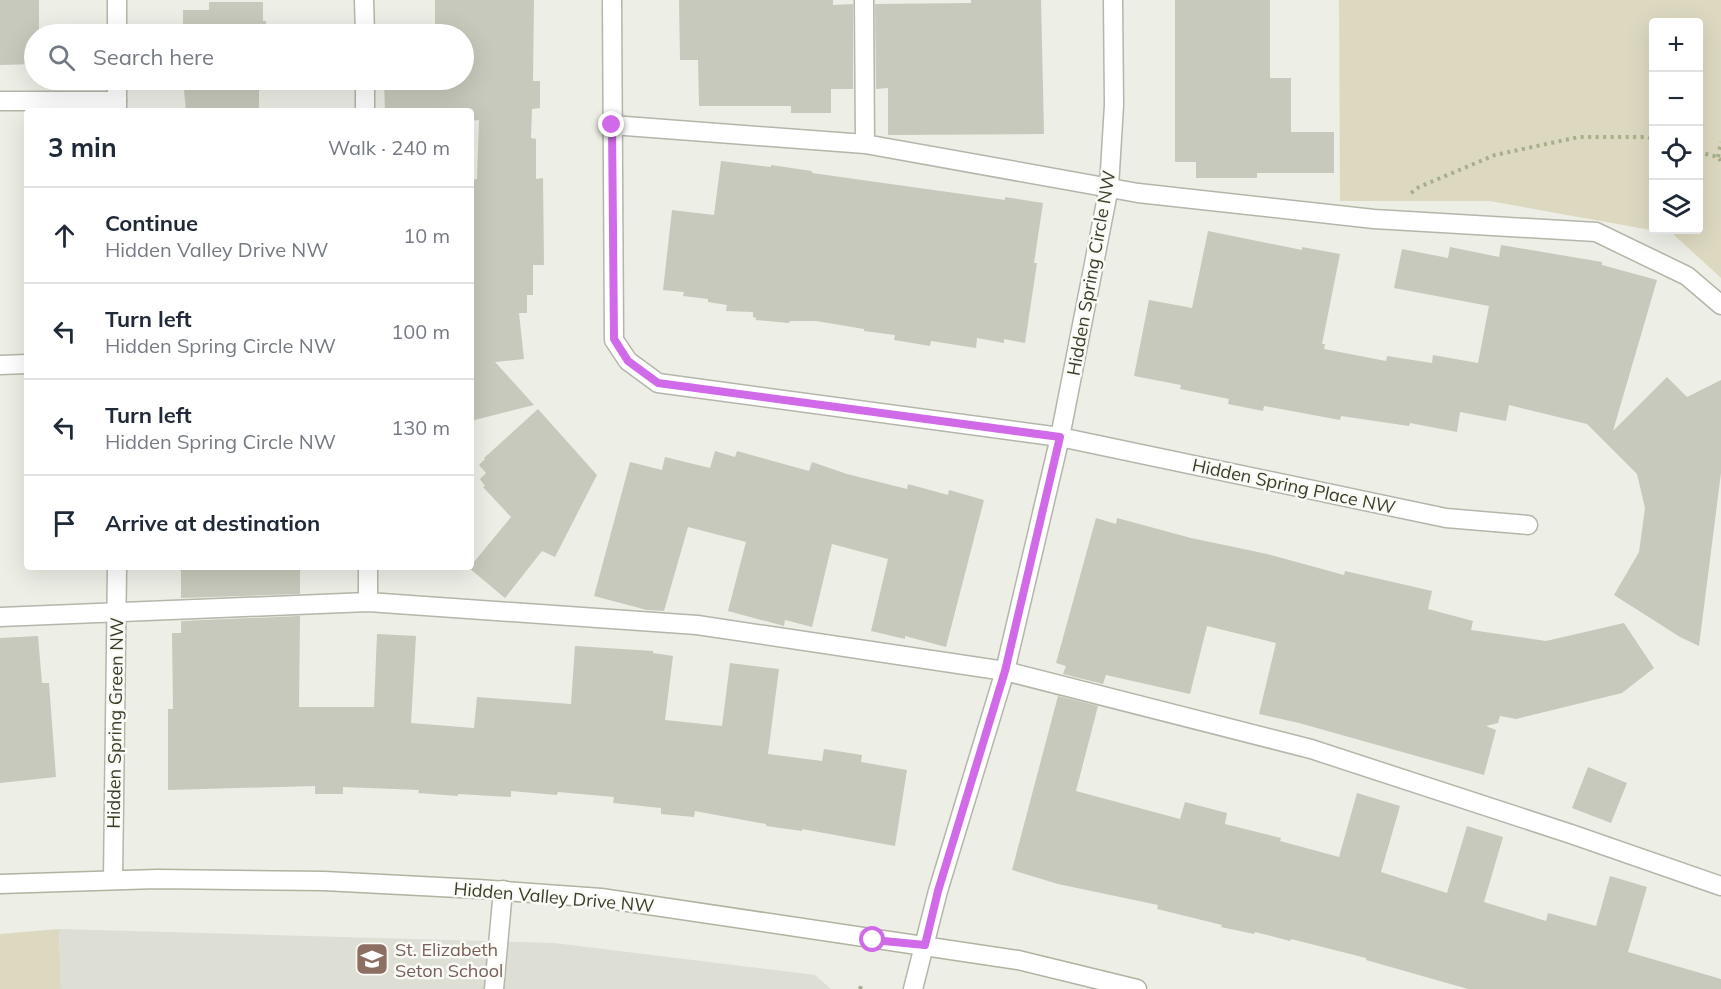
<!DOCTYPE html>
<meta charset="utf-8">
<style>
:root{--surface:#fff;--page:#f2f2f3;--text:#1f2937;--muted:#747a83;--line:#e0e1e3}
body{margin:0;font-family:Mulish,sans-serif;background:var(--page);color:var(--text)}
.controls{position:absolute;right:18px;top:18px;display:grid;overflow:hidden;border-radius:6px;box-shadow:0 6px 24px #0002}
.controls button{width:54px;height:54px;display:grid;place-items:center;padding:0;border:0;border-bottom:2px solid var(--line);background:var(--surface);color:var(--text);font:30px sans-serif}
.stop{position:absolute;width:18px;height:18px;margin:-14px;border:4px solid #d16ae8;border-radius:50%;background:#fff}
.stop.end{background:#d16ae8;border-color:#fff;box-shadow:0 2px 6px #0008}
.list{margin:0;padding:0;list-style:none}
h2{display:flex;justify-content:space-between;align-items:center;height:78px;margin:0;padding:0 24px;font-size:26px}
h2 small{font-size:20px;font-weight:400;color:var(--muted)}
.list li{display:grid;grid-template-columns:39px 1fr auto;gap:18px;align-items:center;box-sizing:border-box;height:96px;padding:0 24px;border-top:2px solid var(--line)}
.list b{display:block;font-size:22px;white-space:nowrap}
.list p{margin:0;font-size:20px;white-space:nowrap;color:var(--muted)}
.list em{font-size:20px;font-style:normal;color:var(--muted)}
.icon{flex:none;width:33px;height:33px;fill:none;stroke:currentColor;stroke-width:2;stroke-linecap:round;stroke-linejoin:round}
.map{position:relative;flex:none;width:1721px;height:989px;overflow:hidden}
.search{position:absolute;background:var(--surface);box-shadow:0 6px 24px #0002;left:24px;top:24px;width:450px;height:66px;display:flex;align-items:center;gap:15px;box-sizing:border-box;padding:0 21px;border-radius:33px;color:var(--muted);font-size:22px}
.panel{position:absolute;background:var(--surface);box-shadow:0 6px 24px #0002;left:24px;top:108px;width:450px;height:462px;border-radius:6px}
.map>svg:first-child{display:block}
</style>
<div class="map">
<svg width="1721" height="989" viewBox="0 0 1721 989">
<rect width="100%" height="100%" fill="#edeee6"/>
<!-- built -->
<path fill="#ddded4" d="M59 929 554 943 815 975 831 989H61Z"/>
<!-- green -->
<path fill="#ddd9c1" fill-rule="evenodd" d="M1339 0H1721V278L1673 234 1490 201H1340ZM1654 22H1698V230H1654Z
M59 929 61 989H0V934Z"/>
<!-- building -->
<path fill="#c7c9bc" d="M0 0H39V34H34V64L0 65Z
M435 0H534L533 81H540V108L532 109 531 138 536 139V179L543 178 544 265H533V295H527V313H519L524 359 495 362 534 405 471 421V180L477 179 479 120 471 121V111H385L384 81 464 80V34H435Z
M679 0H833V5L853 4V89H831V113H791V106H699L698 60H680Z
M971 0H1041L1044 134 888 135V88L876 89 875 4 971 3Z
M1175 0H1270V78H1291V132H1334V173H1257V178H1196V162H1175Z
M209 2H263V21H266V34H183V10H209Z
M183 80H264V87H259V111H186Z
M721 161 771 167V165L812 171V173L1005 200V197L1043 203 1034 263H1037L1025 343 1004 339V343L977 338 976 348 931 341 930 346 894 340 895 335 864 331V329L816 321H790L789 323 756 320V318L753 317V312L726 311 727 305 708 302V299L683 296 684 292 663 290 672 210 714 215Z
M1208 231 1302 250V247L1340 254 1322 344H1325L1324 349 1386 361 1387 356 1432 363 1433 355 1478 363 1489 306 1394 288 1402 249 1448 258 1450 247 1499 257 1501 245 1602 262V265L1657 280 1613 431 1667 377 1687 397 1721 380V473L1699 646 1680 637 1614 595 1639 552 1645 508 1637 474 1587 424 1509 405 1506 421 1460 412 1457 432 1410 423 1409 426 1341 416 1340 420 1264 406 1263 411 1228 404 1229 399 1180 389 1181 385 1134 376 1149 300 1192 308Z
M538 409 597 475 555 557 542 551 505 598 469 568 511 517 483 487 485 486 480 479 486 473 479 465 485 459 484 458Z
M715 451 735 457 737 451 809 471 812 462 847 474 907 489 908 484 948 495 949 490 984 500 946 647 905 636V639L871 631 888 559 832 544 812 627 785 620 784 626 728 611 746 542 688 527 664 611 647 610 594 596 630 462 662 470 665 457 710 468Z
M1096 518 1116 524 1117 518 1191 538 1267 554 1344 575 1345 571 1432 591 1428 609 1473 621 1471 630 1546 641 1624 623 1654 668 1622 693 1516 719 1500 716 1498 723 1486 726 1496 730 1484 775 1299 723 1259 714 1276 643 1207 626 1190 694 1106 675 1103 684 1063 674 1066 666 1056 663Z
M181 567H300V594L181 598Z
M300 616 299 707H374L377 634 416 636 411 723 474 728 477 697 571 704 575 646 653 651V653L673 656 665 720 722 726 730 663 779 669 768 754 822 761 824 749 862 755 861 762 907 770 895 846 802 829V831L766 826V824L695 811 694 817 661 814V808L613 803 614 797 558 792 557 795 511 791V797L458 794V796L418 793 419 790 343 787V794H315V786L168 790V709H173L172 633H181V621Z
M38 636 42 683H49L56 777 0 783V638Z
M1058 696 1098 706 1076 791 1180 819 1185 802 1227 813 1225 824 1281 838 1280 841 1339 857 1357 793 1400 806 1381 872 1447 893 1467 826 1503 837 1484 902 1546 921 1548 913 1596 926 1610 876 1647 887 1628 952 1721 979V989H1468L1366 960V958L1291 939 1290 941 1255 932 1254 934 1221 927 1222 925 1157 909 1158 905 1058 884 1012 870Z
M1588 767 1627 783 1611 823 1572 808Z"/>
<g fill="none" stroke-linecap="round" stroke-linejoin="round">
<!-- lane casing -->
<g stroke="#b3b6a9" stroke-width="21">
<path id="lane" d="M364 0 365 34
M864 0 865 144
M365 80V111
M0 101H117
M612 125 865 144 1138 193 1374 219 1596 232 1687 276 1721 305
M368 567V602
M0 617 368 602 697 625 1005 671 1311 749 1571 834 1721 886
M494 989 503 890"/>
</g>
<!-- street casing -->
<g stroke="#b3b6a9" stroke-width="21">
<path id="street" d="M612 0 614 340 628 361 658 383 1060 437 1446 518 1528 525
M117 34V0
M117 111V80
M0 365 27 364
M113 879 117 567
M913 989 938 891 1005 671 1060 437 1109 187 1114 105 1113 0"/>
</g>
<!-- secondary casing -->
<g stroke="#afb39f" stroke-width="21">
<path id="secondary" d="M0 884 157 879 324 881 478 889 601 898 1018 960 1137 989"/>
</g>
<!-- path -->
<path stroke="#a5af89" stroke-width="4" stroke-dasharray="3 4.5" stroke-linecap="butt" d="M1698 152 1718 157 1721 161
M1718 157 1721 142
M1411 193 1419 187 1495 155 1579 137H1647L1654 139
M860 989 861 986"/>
<!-- lane -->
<use href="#lane" stroke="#fff" stroke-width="18"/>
<!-- street -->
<use href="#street" stroke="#fff" stroke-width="18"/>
<!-- secondary -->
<use href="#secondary" stroke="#fff" stroke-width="18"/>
</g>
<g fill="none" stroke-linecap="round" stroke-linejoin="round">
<!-- route -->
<path stroke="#d16ae8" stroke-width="8" d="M612 125 614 339 628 361 658 383 1060 437 1005 671 938 891 925 945 873 940"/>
</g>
<!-- icons -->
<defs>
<g id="school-square" transform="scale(1.725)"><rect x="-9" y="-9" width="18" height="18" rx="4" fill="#8d6e63" stroke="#fafaf7"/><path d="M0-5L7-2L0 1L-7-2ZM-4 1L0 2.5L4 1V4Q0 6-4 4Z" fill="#fff"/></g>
</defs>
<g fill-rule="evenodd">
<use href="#school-square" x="372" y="959"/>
</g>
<g text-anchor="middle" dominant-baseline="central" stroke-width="5" stroke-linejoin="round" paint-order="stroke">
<!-- street labels -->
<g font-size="18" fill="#383f26" stroke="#fafaf7">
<text transform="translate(1091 273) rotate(-80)">Hidden Spring Circle NW</text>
<text transform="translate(1294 486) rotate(12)">Hidden Spring Place NW</text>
<text transform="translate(115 723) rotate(-89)">Hidden Spring Green NW</text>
<text transform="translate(554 897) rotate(5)">Hidden Valley Drive NW</text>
</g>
<!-- education labels -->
<g font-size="18" fill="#785e54" stroke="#fafaf7" text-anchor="start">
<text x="395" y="949">St. Elizabeth<tspan x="395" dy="21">Seton School</tspan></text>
</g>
</g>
</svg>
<div class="controls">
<button>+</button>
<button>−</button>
<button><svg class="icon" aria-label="locate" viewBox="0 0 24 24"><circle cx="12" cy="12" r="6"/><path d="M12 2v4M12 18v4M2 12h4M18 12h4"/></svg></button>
<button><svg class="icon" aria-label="layers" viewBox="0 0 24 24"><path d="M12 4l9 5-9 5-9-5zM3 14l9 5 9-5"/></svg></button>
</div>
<div class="stop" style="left:873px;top:940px"></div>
<div class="stop end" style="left:612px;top:125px"></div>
<div class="search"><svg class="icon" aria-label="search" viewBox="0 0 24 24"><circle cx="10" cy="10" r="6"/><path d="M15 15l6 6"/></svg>Search here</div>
<section class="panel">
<h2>3 min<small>Walk · 240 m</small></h2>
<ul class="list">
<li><svg class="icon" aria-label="ahead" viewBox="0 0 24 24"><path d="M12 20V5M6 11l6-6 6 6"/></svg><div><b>Continue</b><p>Hidden Valley Drive NW</p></div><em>10 m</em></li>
<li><svg class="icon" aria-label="left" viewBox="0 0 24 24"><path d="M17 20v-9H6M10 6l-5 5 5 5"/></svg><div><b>Turn left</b><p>Hidden Spring Circle NW</p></div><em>100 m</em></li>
<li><svg class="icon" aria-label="left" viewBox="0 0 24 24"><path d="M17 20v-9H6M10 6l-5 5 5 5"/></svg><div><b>Turn left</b><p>Hidden Spring Circle NW</p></div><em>130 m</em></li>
<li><svg class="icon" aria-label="arrive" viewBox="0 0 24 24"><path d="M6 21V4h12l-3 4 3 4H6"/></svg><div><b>Arrive at destination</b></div></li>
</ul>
</section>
</div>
